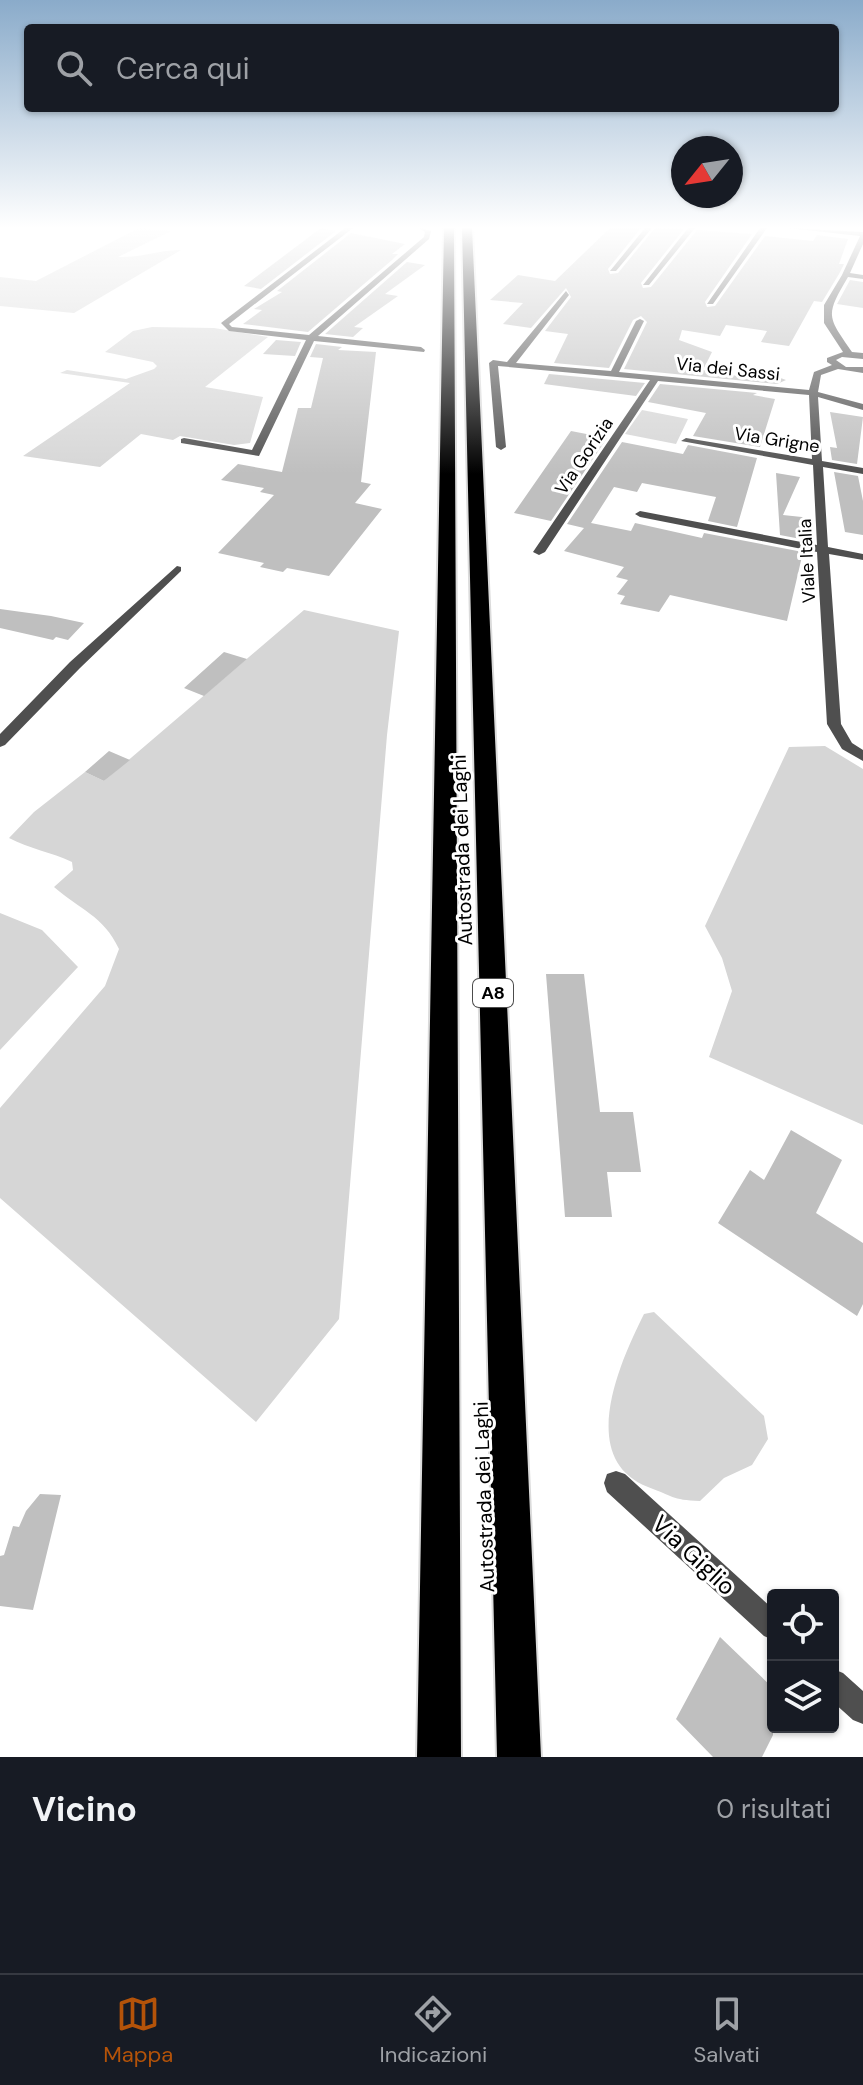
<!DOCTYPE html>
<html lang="it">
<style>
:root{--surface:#171b24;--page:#242831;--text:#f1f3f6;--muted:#9ea1a6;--line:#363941;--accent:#b45309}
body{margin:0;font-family:"DM Sans",sans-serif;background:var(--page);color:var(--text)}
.controls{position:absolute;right:24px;bottom:24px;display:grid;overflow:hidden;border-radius:8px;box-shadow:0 2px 6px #0004}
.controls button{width:72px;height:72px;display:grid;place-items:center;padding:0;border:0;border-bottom:2px solid var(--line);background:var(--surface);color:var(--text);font:40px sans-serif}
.compass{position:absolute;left:671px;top:136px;width:72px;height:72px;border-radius:50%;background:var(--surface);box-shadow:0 2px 6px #0004;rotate:240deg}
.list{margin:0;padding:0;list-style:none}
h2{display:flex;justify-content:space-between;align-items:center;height:104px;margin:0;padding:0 32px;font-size:34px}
h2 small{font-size:26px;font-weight:400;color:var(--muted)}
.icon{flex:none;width:44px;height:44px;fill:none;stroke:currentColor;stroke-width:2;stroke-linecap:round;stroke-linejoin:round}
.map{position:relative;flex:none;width:863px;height:1757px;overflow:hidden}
.search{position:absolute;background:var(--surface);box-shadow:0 2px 6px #0004;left:24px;right:24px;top:24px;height:88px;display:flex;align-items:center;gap:20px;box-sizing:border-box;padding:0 28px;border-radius:8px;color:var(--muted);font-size:30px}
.sheet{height:216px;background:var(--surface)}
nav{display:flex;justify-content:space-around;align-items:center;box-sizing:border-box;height:112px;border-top:2px solid var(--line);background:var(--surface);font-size:22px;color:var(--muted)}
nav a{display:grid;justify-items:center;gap:4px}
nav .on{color:var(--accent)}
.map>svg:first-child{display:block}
</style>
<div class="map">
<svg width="863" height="1757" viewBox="0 0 863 1757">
<rect width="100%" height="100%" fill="#fff"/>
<!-- green -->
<path fill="#d6d6d6" d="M139 228 171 231 118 257C140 258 159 250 181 250L74 313 0 306V277L36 281Z
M152 327 214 328 268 337 205 387 263 397 250 443 234 445 180 436 173 440 141 434 100 467 23 456 130 383 60 373 67 370 126 379 154 369 157 366 153 362 105 352 133 331Z
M642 410 688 419 676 444 625 434Z
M304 610 399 631 387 735 339 1319 256 1422 0 1198V1108L105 986 119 949C103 915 80 910 54 887L73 870 72 862C51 852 30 849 9 838L34 812 85 772 104 781Z
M825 746 863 769V1125L709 1057 732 991 722 958 705 926 789 747Z
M0 913 42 930 78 967 0 1050Z
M654 1312 764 1416 768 1439 752 1465 724 1478 700 1501C671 1500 673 1496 648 1487 576 1459 620 1362 644 1314Z"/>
<!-- building -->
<path fill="#bfbfbf" d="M321 228 336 231 261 289 244 286Z
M610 228H641L608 269 610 274 618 273 655 228 684 229 641 283 643 288 651 287 697 230 752 234 705 302 707 307 715 306 765 236 813 241 817 235 848 239 839 264H844L839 274 822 302 814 301 789 346 761 342 767 331 726 325 720 336 682 330 679 340 712 352 703 370 743 377 748 366 786 380 777 384 624 369 647 322 641 316 633 320 609 368 554 363 568 334 545 331 571 297 566 288 531 328 503 324 523 303 490 300 518 275 555 281Z
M351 233 405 244 392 254H398L392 260 308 332 243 324 262 310 254 309 282 292 277 291Z
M407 262 425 265 385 294 398 296 354 327 363 328 353 337 325 334Z
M850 280 863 282V308L837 304Z
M276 340 301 342 295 356 263 354Z
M316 344 342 347 338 350 376 352 361 482 371 484 355 503 382 509 329 576 287 568 283 572 260 567 264 563 218 553 274 495 260 492 264 488 221 480 238 464 282 472 298 408H311L323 358 310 357Z
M549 374 645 383 636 396 544 384Z
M660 384 757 393 753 395 775 399 760 447 693 436 706 413 648 402Z
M830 412 863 417 857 464 832 460 830 447 837 448Z
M571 431 607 438 551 521 514 513Z
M622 442 683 454 688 445 757 458 737 527 708 521 716 497 642 483 637 492 614 487 591 523 631 531 635 523 702 538 704 533 803 552 787 621 670 595 659 612 620 604 625 596 617 594 628 580 616 577 624 567 564 551 584 528 567 524Z
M834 472 858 476 863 501V535L845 532Z
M776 473 800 477 783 515 811 518 806 540 780 535Z
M0 609 51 616 84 623 68 640 56 637 53 640 0 628Z
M224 652 247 659 204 696 184 688Z
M109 751 130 760 104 781 85 772Z
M546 974H584L600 1112H633L641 1172H607L612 1217H565Z
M791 1130 842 1160 816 1213 863 1243V1304L857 1316 718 1223 750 1170 764 1180Z
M40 1494 61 1495 33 1610 0 1606V1556L4 1555 13 1526 19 1527 26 1511Z
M720 1637 773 1688V1735L762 1757H713L676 1719Z"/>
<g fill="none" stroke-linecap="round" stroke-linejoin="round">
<!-- highway casing -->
<g stroke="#dbdbdb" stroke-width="4">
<path id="highway" d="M444 228H454L461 1757H417Z
M462 228H472L541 1757H497Z"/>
</g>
<!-- street -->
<path fill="#4f4f4f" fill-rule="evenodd" d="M345 228H353L229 324 232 327 309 335 424 237 425 232 419 228 431 231 429 239 318 336 421 347 425 350 424 352 314 341 259 456 181 443V439L184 438 252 450 306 340 229 331 221 323Z
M645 228H652L616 271H610Z
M688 228H695L649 285H643Z
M760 228H767L713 304H707Z
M788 228 863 232V244L850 273 863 275V279L848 277C825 316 827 316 852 352L863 353V359L842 357 836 360 846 367H863V373L838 369 821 375 818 392 863 404V410L818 397 822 461 863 468V474L823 467 828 547 863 554V560L829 554 841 724 852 743 863 750V761L842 749 827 724 817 552 640 517 635 514 640 511 817 545 813 465 681 441 686 438 812 459 809 395 658 381 545 552 539 555 533 552 650 380 498 366 506 447 501 450 496 447 489 363 493 360 507 362 566 291 569 295 516 363 611 371 636 321 640 319 644 321 619 372 809 390 814 372 832 365 827 362V358L843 352 824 323V305L842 275 860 236Z
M177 566 181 567V571L80 668 5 745 0 747V734L70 662Z
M616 1471 625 1474 773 1609V1640L764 1636 607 1492 604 1483 607 1474Z
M833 1669 843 1673 863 1691V1724L853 1720 833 1702Z"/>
<!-- highway -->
<use href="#highway" fill="#000" fill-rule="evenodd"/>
</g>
<!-- sky -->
<linearGradient id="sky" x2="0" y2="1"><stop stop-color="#8aabca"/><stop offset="0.48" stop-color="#fff"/><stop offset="1" stop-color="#fff" stop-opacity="0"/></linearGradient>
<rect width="863" height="474" fill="url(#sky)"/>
<g text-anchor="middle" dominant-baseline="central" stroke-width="6" stroke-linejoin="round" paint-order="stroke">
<!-- far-street labels -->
<g font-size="18" fill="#000" stroke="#fff">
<text transform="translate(728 369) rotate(6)">Via dei Sassi</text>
<text transform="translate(777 440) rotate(9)">Via Grigne</text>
<text transform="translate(584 456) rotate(-56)">Via Gorizia</text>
<text transform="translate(807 561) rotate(-93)">Viale Italia</text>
</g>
<!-- shield labels -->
<rect fill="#fff" stroke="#4c4c4c" stroke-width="2" x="473" y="979" width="40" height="28" rx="6"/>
<g font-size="18" font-weight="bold" fill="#000">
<text x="493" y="993">A8</text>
</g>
<!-- street labels -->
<g font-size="20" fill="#000" stroke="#fff">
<text transform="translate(462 850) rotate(-92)">Autostrada dei Laghi</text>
<text transform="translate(484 1497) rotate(-92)">Autostrada dei Laghi</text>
</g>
<!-- near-street labels -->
<g font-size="24" fill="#000" stroke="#fff">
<text transform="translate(694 1555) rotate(43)">Via Giglio</text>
</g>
</g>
</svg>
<div class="controls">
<button><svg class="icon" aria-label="locate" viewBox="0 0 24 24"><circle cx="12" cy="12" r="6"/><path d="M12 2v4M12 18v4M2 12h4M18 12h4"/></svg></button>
<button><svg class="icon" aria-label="layers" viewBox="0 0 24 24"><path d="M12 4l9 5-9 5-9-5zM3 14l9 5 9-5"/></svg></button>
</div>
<svg class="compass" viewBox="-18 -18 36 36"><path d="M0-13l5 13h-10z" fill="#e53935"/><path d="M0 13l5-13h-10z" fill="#9ea1a6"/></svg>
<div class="search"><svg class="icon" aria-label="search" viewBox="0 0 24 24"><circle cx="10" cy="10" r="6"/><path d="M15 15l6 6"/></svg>Cerca qui</div>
</div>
<section class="sheet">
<h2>Vicino<small>0 risultati</small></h2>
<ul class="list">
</ul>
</section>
<nav>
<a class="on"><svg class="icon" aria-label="map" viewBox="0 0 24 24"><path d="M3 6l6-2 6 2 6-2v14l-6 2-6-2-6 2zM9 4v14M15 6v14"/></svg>Mappa</a>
<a><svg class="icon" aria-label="directions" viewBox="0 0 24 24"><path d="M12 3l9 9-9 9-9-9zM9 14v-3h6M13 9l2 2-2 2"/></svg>Indicazioni</a>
<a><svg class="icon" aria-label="saved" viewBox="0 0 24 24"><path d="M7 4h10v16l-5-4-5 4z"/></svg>Salvati</a>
</nav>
